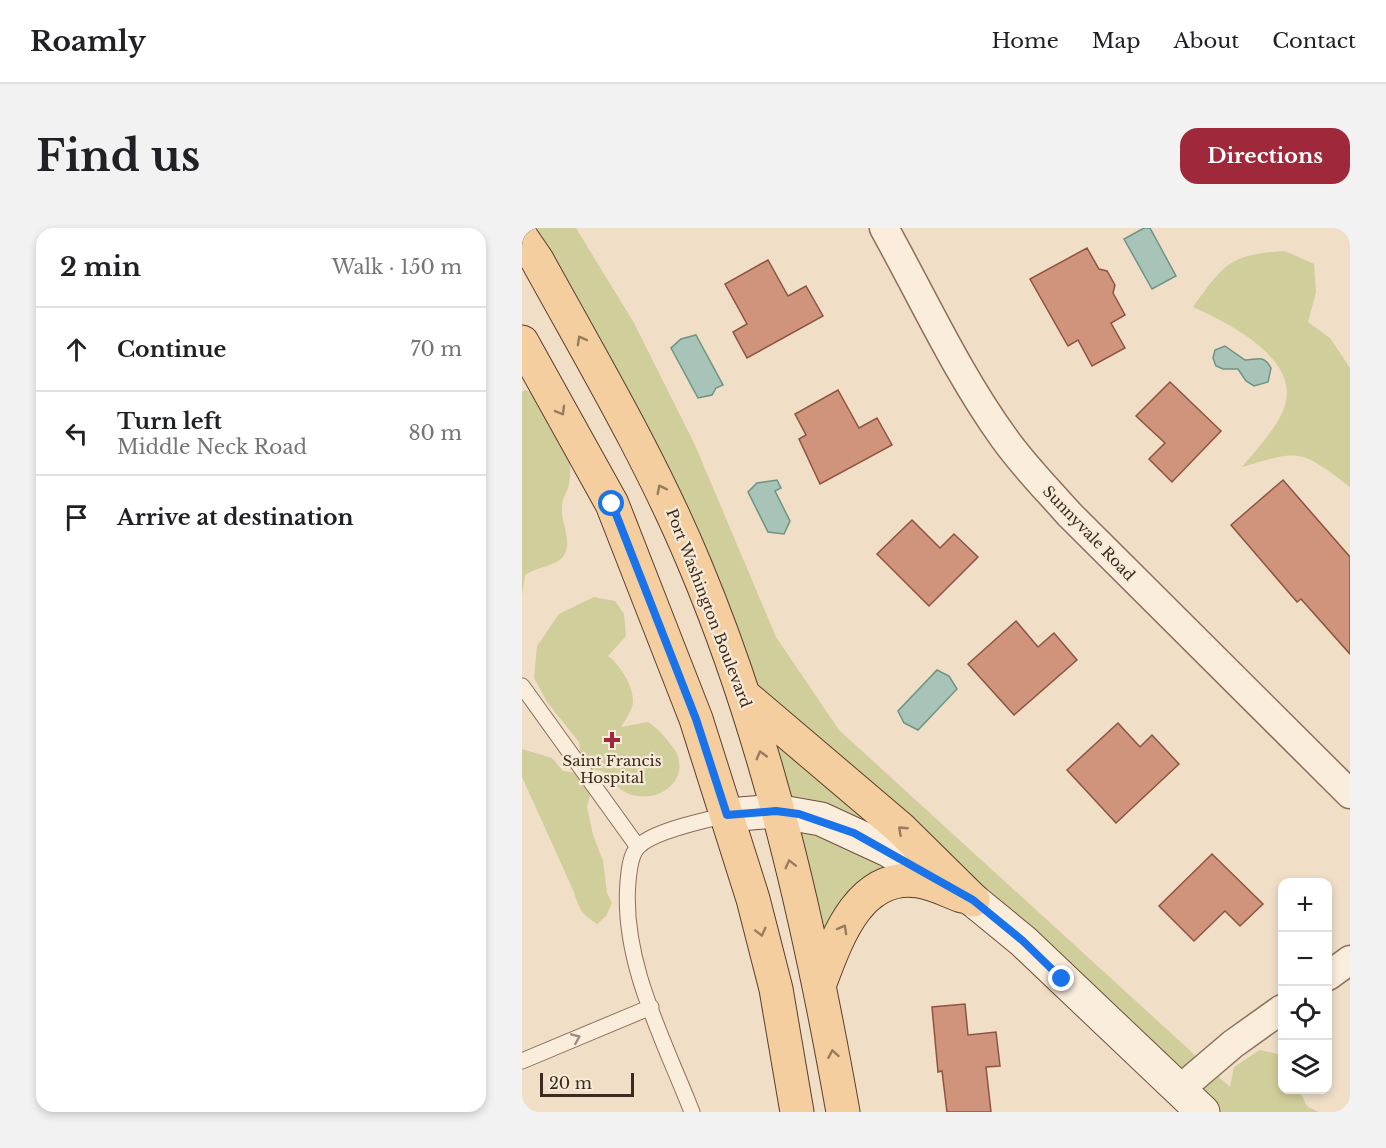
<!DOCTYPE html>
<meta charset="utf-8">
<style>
:root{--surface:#fff;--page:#f2f2f2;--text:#202124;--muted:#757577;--line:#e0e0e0;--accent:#9f283a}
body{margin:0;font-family:"Libre Baskerville",serif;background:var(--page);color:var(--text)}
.controls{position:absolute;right:18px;bottom:18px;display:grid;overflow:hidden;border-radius:12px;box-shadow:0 3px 9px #0003}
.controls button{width:54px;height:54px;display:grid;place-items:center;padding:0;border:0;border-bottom:2px solid var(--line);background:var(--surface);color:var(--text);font:30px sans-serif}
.scale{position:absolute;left:18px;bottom:15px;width:94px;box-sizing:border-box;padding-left:6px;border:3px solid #3d2a1f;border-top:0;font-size:16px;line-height:21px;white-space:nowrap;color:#3d2a1f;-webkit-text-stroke:4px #f7ead7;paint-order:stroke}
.stop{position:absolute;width:18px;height:18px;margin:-14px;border:4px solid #1a73e8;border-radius:50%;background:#fff}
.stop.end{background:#1a73e8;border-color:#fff;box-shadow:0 2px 6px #0008}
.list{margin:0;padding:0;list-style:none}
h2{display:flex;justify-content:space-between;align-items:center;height:78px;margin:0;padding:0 24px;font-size:26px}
h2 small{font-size:20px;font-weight:400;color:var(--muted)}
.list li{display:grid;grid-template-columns:39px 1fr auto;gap:18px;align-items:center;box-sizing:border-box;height:84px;padding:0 24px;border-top:2px solid var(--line)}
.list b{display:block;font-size:22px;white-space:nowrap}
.list p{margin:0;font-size:20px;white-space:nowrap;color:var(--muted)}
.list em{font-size:20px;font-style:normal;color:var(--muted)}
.icon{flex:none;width:33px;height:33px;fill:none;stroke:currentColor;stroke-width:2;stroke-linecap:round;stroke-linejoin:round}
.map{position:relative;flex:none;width:828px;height:884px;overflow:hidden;border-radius:18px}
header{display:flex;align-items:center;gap:36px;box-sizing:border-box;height:84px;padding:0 30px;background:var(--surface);border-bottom:2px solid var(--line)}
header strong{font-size:28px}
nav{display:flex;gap:33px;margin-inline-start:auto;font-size:21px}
.intro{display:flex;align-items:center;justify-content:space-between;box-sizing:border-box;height:144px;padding:0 36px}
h1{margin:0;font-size:42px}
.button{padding:15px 27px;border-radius:18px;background:var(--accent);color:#fff;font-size:21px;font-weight:700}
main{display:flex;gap:36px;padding:0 36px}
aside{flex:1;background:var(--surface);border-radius:18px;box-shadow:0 3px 9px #0003}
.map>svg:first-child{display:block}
</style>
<header>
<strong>Roamly</strong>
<nav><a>Home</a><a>Map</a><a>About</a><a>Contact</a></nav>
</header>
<div class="intro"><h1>Find us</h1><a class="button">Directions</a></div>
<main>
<aside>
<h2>2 min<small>Walk · 150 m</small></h2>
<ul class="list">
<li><svg class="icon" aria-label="ahead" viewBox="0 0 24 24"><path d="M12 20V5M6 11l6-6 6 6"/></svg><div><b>Continue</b></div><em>70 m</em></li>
<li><svg class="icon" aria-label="left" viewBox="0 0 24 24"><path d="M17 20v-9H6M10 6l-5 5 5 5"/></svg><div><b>Turn left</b><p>Middle Neck Road</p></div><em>80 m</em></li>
<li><svg class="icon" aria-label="arrive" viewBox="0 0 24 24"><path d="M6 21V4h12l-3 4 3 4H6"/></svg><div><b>Arrive at destination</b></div></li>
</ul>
</aside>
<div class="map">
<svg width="828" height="884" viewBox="0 0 828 884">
<rect width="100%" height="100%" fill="#f0dec7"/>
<!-- green -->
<path fill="#d0ce9a" d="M0 0H54L112 95 173 217 254 409 317 502 708 859 712 839 738 822 760 827V862H777L785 878 796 884H678L452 672 366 655 309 725 225 470Z
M763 23 792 36 794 64 786 94 808 110 828 140V259C779 222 779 221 720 239 734 222 752 203 761 183 783 132 706 95 671 79 702 36 708 26 763 23Z
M3 162 18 166C35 192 53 223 47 256 46 263 40 270 40 278 38 294 51 312 42 327 36 338 14 339 3 347L0 367V164Z
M72 369 93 373 102 386 104 408 86 428C98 437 111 457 111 473 111 481 104 491 99 499L126 494C137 501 144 510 152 521 157 527 159 539 156 547 147 570 115 575 97 560 92 556 90 549 85 546 78 541 70 541 62 542L68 568 65 579 71 607 81 633 85 665 90 675 84 688 75 696C61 687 56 680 52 664L0 549V521L30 530 41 543 55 545 60 537 57 514 25 474 12 450 15 418 37 386Z"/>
<!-- water -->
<path fill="#a8c4b8" stroke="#6e9385" stroke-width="1.5" d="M622 0H628L654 48 630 61 602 11Z
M174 107 201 157 194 160 190 167 176 170 149 120 159 111Z
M703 118 723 132C735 132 741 126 749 140L746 154 732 158 724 153 716 141H701L694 138 691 130 693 122Z
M255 252 259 260 253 263 268 293 262 306 246 304 226 264 235 255Z
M415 442 427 448 435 461 396 502 382 495 376 483Z"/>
<!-- building -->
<path fill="#d0937b" stroke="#8e5440" stroke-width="1.5" d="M565 20 577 41 585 43 593 57 591 65 603 87 589 95 603 120 570 138 556 112 546 118 508 51Z
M246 32 266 68 284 58 301 88 225 130 211 104 225 96 203 56Z
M648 154 699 203 650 254 627 231 643 215 614 188Z
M316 162 337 200 355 190 370 217 298 256 277 211 284 207 273 186Z
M761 252 828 329V426L779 371 775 374 709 297Z
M390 292 418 320 432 306 456 329 407 378 355 326Z
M494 393 516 419 532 405 555 432 492 487 446 436Z
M596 495 618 519 630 507 657 536 594 595 545 542Z
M690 626 741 676 718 698 703 683 672 713 637 678Z
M443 776 446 807 474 804 478 838 464 839 469 884H425L420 843 416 844 410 779Z"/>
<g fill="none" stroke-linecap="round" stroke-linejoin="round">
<!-- lane casing -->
<g stroke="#8d6f5b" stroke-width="17">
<path id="lane" d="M0 458 116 619
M0 833 129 779
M170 884C142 812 99 733 106 654 107 643 108 627 116 619 130 603 184 592 205 587"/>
</g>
<!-- street casing -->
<g stroke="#8d6f5b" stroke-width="31">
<path id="street" d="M362 0C401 70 435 145 482 210 501 237 525 261 547 286L828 566
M806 748 828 732
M657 862 711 816 760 781"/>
</g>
<!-- secondary casing -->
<g stroke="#6f503e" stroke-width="35">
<path id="secondary" d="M205 587 254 583 299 591 366 622 451 672 501 713 681 884"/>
</g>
<!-- primary casing -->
<g stroke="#5b3e2f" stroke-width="35">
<path id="primary" d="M0 10 15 32C70 132 129 231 173 337 246 511 288 698 321 884
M0 114 90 276 174 491 231 671 254 761 275 884
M225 470 378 600 451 672
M298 755C315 710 337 645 396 653 411 655 426 663 440 668"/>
</g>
<!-- lane -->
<use href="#lane" stroke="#faeddb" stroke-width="15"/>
<!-- street -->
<use href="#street" stroke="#faeddb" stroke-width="28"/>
<!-- secondary -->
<use href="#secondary" stroke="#faeddb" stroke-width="33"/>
<!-- primary -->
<use href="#primary" stroke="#f4ce9e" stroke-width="33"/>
</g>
<!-- one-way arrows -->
<defs><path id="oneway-chevron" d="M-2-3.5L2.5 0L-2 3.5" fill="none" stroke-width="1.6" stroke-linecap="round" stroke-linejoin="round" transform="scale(1.5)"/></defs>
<g stroke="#987c5e">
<use href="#oneway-chevron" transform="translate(59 112) rotate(-119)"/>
<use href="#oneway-chevron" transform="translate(39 183) rotate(60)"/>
<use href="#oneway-chevron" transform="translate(139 261) rotate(-117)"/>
<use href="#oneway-chevron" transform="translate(239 527) rotate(-105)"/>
<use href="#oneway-chevron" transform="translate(380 602) rotate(-137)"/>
<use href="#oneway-chevron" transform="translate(268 636) rotate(-104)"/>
<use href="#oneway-chevron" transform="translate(321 701) rotate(-61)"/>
<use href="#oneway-chevron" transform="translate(239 704) rotate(76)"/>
<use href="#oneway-chevron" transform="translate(311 826) rotate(-100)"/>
</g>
<use stroke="#9c8c7d" href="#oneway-chevron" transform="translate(54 810) rotate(-23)"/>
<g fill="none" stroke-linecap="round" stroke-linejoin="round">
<!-- route -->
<path stroke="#1a73e8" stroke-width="8" d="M90 276 174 491 205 587 254 583 277 586 332 605 451 672 501 713 540 751"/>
</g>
<!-- markers -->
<path fill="#9f283a" stroke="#f7ead7" stroke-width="2" d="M87 503h6v6h6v6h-6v6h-6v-6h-6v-6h6z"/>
<g text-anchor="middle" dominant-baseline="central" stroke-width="4.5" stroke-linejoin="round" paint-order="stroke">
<!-- street labels -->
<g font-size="15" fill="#3d2a1f" stroke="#f7ead7">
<text transform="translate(567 305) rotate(46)">Sunnyvale Road</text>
<text transform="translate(187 380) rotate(69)">Port Washington Boulevard</text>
</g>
<!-- poi labels -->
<g font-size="15" fill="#3d2a1f" stroke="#f7ead7">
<text x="90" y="532">Saint Francis<tspan x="90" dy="17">Hospital</tspan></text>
</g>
</g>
</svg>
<div class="controls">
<button>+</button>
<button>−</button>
<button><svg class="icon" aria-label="locate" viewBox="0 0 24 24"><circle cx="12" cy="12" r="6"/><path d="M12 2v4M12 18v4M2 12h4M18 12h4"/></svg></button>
<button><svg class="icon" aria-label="layers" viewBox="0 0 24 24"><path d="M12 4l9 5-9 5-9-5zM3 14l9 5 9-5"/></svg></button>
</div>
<div class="scale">20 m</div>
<div class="stop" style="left:90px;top:276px"></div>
<div class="stop end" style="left:540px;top:751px"></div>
</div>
</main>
